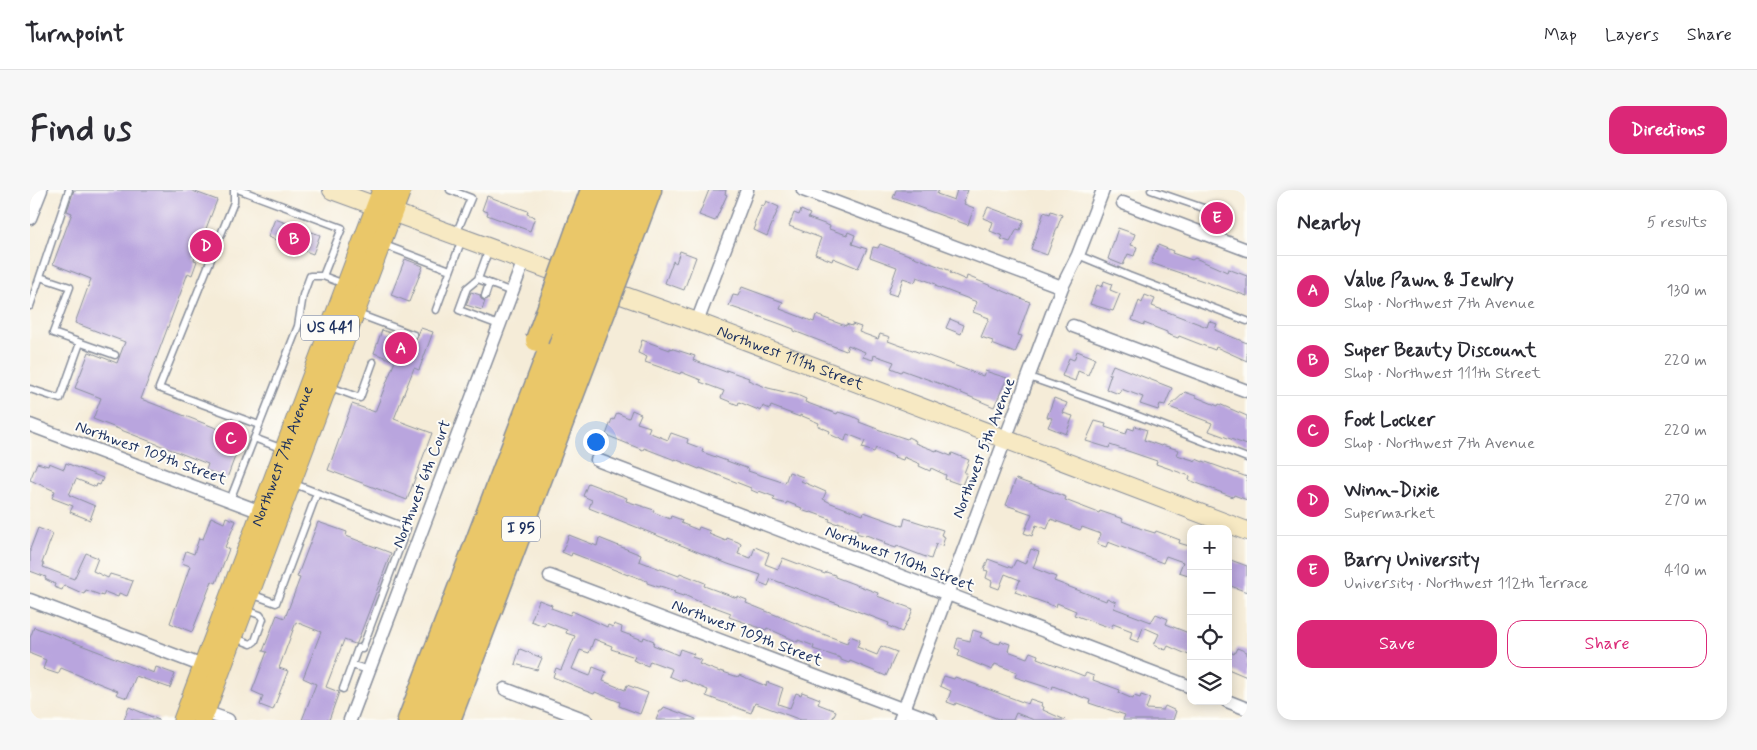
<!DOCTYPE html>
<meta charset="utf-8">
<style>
:root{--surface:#fff;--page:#f7f7f7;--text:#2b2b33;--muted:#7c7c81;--line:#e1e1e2;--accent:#db2777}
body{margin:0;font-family:Mynerve,sans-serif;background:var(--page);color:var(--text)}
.controls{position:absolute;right:15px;bottom:15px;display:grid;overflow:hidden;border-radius:10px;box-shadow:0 2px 12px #0003}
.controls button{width:45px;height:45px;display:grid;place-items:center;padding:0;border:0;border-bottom:1px solid var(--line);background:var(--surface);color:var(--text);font:25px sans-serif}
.you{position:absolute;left:565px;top:251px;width:18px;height:18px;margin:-12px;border:4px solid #fff;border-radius:50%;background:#1a73e8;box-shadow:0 0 0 8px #1a73e833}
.badge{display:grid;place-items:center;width:32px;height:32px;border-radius:50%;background:var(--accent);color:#fff;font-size:16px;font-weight:700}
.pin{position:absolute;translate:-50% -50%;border:2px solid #fff;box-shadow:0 1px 5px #0006}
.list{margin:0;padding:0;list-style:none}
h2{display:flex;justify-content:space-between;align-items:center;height:65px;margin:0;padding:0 20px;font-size:21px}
h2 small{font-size:16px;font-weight:400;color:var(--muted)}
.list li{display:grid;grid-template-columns:32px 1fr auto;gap:15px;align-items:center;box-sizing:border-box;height:70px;padding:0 20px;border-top:1px solid var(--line)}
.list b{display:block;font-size:19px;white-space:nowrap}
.list p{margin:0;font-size:16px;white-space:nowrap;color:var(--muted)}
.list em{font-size:16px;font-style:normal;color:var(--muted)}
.actions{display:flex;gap:10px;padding:15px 20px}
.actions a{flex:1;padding:11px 0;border:1px solid var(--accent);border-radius:15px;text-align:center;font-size:18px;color:var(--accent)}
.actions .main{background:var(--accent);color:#fff}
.icon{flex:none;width:28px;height:28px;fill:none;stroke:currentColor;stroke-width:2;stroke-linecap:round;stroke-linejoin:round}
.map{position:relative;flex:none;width:1217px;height:530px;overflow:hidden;border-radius:15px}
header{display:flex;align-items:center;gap:30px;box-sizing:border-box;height:70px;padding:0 25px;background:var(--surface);border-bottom:1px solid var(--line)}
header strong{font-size:24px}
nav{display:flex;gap:28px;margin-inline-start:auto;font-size:18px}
.intro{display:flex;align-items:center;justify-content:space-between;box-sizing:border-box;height:120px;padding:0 30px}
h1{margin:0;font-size:35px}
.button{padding:12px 22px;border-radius:15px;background:var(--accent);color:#fff;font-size:18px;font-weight:700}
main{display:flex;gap:30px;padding:0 30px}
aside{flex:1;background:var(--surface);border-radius:15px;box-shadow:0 2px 12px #0003}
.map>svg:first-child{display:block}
</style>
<header>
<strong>Turnpoint</strong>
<nav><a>Map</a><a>Layers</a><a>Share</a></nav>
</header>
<div class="intro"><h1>Find us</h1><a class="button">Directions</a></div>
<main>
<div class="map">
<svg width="1217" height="530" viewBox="0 0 1217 530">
<rect width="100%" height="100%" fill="#fdfcf7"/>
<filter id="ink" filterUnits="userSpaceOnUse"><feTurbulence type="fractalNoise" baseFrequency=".02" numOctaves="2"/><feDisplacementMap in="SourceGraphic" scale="10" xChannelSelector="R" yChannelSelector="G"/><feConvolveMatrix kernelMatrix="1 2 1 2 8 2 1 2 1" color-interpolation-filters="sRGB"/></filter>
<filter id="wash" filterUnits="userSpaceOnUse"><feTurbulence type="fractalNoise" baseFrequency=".0096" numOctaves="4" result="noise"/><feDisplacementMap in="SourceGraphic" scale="20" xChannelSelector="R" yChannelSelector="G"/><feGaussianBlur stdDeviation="1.12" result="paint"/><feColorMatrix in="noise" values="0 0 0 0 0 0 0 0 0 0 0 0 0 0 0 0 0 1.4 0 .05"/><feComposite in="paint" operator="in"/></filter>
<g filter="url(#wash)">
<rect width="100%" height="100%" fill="#f5ecd8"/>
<g id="blocks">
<!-- building -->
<path fill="#b9a5de" d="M44 0H160L187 10 164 70 167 71 162 85 158 83 111 209 212 248 197 288 176 280 178 274 63 229 71 208 45 198 59 162 87 173 95 152 45 133 61 89 23 74 42 23 37 21Z
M679 0H696L695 4 697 5 685 31 669 25Z
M866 0H909L907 4 924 10 927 0H938L934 11 935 12 934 14 944 18 938 35 863 8Z
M457 6 498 21 497 24 505 27 500 41 457 25 458 22 452 20Z
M736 11 749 17 737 46 724 40 726 35 724 34 732 15 734 16Z
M958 17 994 30 990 40 987 39 980 52 971 49 973 46 960 41 963 32 953 28Z
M771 20 780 24 778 28 800 36 799 39 817 45 818 42 825 45 822 54 837 59 828 78 803 68 802 71 785 64 791 48 759 36 764 23 769 25Z
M1021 21 1032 25 1017 65 1001 59 1014 22 1020 24Z
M245 29 290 45 283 64 238 47Z
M1088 38 1105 44 1101 55 1107 57 1104 66 1098 64 1093 75 1078 69Z
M850 54 921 81 920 83 936 90 937 86 1000 112 988 145 992 146 985 163 962 154 963 151 951 147 959 128 943 122 947 112 905 96 906 94 887 87 885 92 873 88 867 106 858 103 867 77 840 67 843 57 848 58Z
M1128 55 1143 61 1142 63 1162 70 1165 68 1197 82 1198 79 1217 86V106L1121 73Z
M650 61 666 67 654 100 635 93 643 71 646 73Z
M375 69 393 76 379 112 361 105Z
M1074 91 1082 94 1080 100 1090 104 1083 121 1060 114 1067 95 1072 97Z
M712 97 753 112 750 119 784 132 786 125 816 136V134L822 136V134L831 137 829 142 848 149 850 144 860 147 858 151 953 186 955 181 977 188 964 217 908 193 872 180 871 182 861 178 864 172 844 165 843 170 833 167 835 162 818 155 816 161 764 141V139L745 132 699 116 703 105 708 106Z
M441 102 450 105 451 109 455 111 452 120 436 115Z
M1115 105 1125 109 1122 116 1177 137 1179 131 1187 134 1185 140 1217 153V171L1186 157 1185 160 1149 146 1148 148 1137 144V142L1114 133V135L1102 130 1109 111 1112 113Z
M920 129 934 135 931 144 916 138Z
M391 138 403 142 389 180 384 178 364 229 402 243 377 310 298 280 322 214 345 222 365 171 344 163 352 140 385 152Z
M612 150 640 160V158L656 163 665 166 663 170 696 182V180L719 188 718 190 738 198 767 205 776 209 775 212 807 224 808 222 822 226 830 230 829 232 850 240 877 249 878 247 886 251 885 253 906 261V260L921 266 922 263 939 270 934 283H937L932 295 915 289 916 285 901 278 900 281 889 276 890 274 874 267 873 270 864 267 865 266 846 258 844 262 832 258 835 251 817 244 815 251 799 244 800 241 788 236 789 233 770 225V227L741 216 740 219 733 216 731 221 709 212 708 215 691 208 694 201 670 192 671 190 651 182 650 184 615 172 617 167 608 163Z
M1047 161 1065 168 1058 185 1048 181 1045 191 1032 186 1039 168 1044 170Z
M1083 175 1142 198 1135 215 1130 214 1128 220 1110 214 1113 207 1091 199 1089 204 1076 199 1081 184H1079Z
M1155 202 1166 206V207L1188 216 1189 214 1217 226V255L1179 241 1182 233 1139 217Z
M1024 208 1037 213 1033 223 1043 226 1036 244 1018 237 1022 228 1017 227Z
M602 220 611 224 607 233 620 237 618 242 638 250 641 243 658 249 657 253 673 259 672 262 719 279 718 281 755 293 759 282 773 287 771 291 796 302 793 309 801 313 833 325 834 322 873 336 875 328 913 340 911 345 915 347 912 356 906 354 901 369 867 356 866 358 854 354 855 352 836 345V346L826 343 828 340 808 332V334L799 331 800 329 781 322 780 323 771 320 772 318 757 312 756 314 743 310 745 307 729 301 728 303 721 300V298L693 287 670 278 669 279 645 269V270L614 258 613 260 576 245 582 229 584 230 587 223 599 228Z
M1065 231 1076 234 1075 237 1096 244 1098 238 1104 240 1105 236 1117 240 1114 250 1131 256 1132 255 1149 260 1147 265 1166 271V269L1173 272V271L1217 287V310L1204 305 1203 307 1159 290 1160 286 1126 274 1127 271 1080 255 1079 258 1056 251Z
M7 273 18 276 19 273 34 279 36 273 73 288 70 295 67 294 66 297 46 289 39 305 65 316 60 330 40 322 43 316 22 308 25 301 0 290Z
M986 289 1036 307 1035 310 1069 323 1070 321 1093 329 1092 331 1112 339 1125 343 1126 341 1150 350 1149 353 1159 356 1161 354V386L1149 382 1153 372 1136 366 1133 373 1078 352 1076 357 1067 354 1071 344 1052 337 1050 340 1021 329 1017 339 1006 335 1002 346 994 343 1002 324 976 315Z
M558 293 597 308 596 311 624 320 623 322 640 329 641 326 652 330 651 333 668 340 669 337 680 341 679 344 696 351 697 348 708 352 711 354 708 364 721 368 725 357 739 363 735 374 748 379 753 368 795 384 796 382 805 385V387L848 403 847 406 883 419 878 432 877 431 872 442 858 436 859 433 741 389 738 396 728 392 731 385 698 374 559 318 562 310 553 306Z
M181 327 194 333 196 327 206 331 195 357 199 359 186 393 182 391 162 442 140 433 160 376 152 373 156 361 164 364 169 348 173 349Z
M288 332 317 342 316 346 361 363 327 453 325 454 314 450 296 497 309 502 299 530H272L286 494 273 488 291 442 266 432 249 478 258 481 243 520 230 515 233 506 222 501 237 462 233 461 247 425 255 428 270 388 267 387Z
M8 338 23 344 12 373 14 374 13 377 44 389 56 363 68 368 63 381 78 388 80 384 103 391 97 406 89 403 88 407 75 402 73 406 56 400 54 404 34 395 32 400 24 397 25 394 15 389 16 387 0 381V359Z
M539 345 567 356 569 348 584 354 611 365 609 371 649 386 650 383 675 393 674 396 707 408V406L717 410 716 413 785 441 817 453 820 446 830 450 827 457 847 465 851 456 867 462 856 486 820 471 819 473 811 470V468L783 459 784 456 768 450V452L737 438 736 440 699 427 701 423 682 416 681 417 654 405 653 406 644 403 645 401 630 396 629 397 617 393V391L598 384V385L542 363 541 366 532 362Z
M1001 359 1009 362 1003 378 1026 387 1024 391 1076 411 1077 408 1086 412 1084 418 1121 432 1126 424 1138 429 1136 434 1161 444V466L1138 456 1136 460 1124 455 1129 444 1113 437 1108 452 1100 449 1102 441 1083 434 1081 438 1044 425 1046 421 1027 413 1026 417 985 402 990 390 975 384 969 399 961 396 962 391 956 388 958 381 954 380 958 369 982 378 986 370 995 374Z
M1198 369 1217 376V402L1198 395Z
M509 410 522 415 521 418 540 425 542 421 577 437 578 435 583 437 584 434 592 437 591 442 613 450 614 447 624 451 623 455 648 465 650 459 664 464 662 467 671 470 669 474 690 482V481L708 487 709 485 736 496 737 492 753 498 748 514 760 518 766 503 771 505 772 502 790 509 788 514 806 521 802 530H771L725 513 721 523 676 506 678 500 652 489 651 491 639 486 642 479 620 471 618 476 603 470 605 467 581 459 582 456 564 449 559 463 550 460 542 479 560 486 563 477 576 482 573 491 595 500 597 495 618 503 610 524 589 516 590 512 565 502 564 504 553 500V499L523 487 526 478 531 480 545 446 536 443 537 440 516 432 514 436 501 431Z
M4 437 124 483 126 477 145 484 140 498 106 486 97 508 86 504 88 501 31 478 28 484 13 479 16 470 1 464 0 462V448Z
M943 440 952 443 950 447 965 453 970 454 971 451 980 454 978 461 997 468 1000 462 1008 465 1007 468 1054 486 1056 483 1064 486 1063 490 1090 500 1089 503 1103 509 1104 506 1110 508 1111 505 1120 508 1116 519 1133 520 1135 516 1146 521 1143 530H1093L1095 525 1059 513 1060 510 1023 496 1022 499 985 487 987 482 965 474 962 480 928 466 930 460 925 458 928 448 940 451Z
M1207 458 1217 462V487L1198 479V461L1204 464Z
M490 459 512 468 507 480 485 474Z
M914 486 924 489 925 487 998 514 1000 509 1012 513 1011 516 1014 517 1013 520 1035 530H1004L986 523 983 530H971L926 513 925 515 917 512 921 501 910 496Z
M99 517 129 530H94Z
M634 517 666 529V530H626L630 521H632Z"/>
</g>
</g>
<g filter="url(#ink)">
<use href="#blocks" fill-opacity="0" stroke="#888e9b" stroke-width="1"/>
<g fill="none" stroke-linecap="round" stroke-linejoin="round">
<!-- lane casing -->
<g stroke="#888e9b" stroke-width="9">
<path id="lane" d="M204 0V12L129 198 229 235
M210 0 312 38 293 86
M420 0 441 8 426 44
M1121 0 1182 21 1175 44
M352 54 420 80
M459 59 448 89 437 98 429 120 469 135
M1048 65 1099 86 1217 131
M10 87 40 97 23 143 85 165
M448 89 482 102
M455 106 459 94
M0 116 39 0
M406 120 432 49
M328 124 384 145
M999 187 1090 219 1217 268
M298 196 330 208 343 172
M0 199 30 209 50 153
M224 248 253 259
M262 293 377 338 332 459 328 458 313 499
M200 310 268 136 273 105 280 86H293L314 94
M221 404 246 413 287 303
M205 448 221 454 225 451 233 429 230 425 216 420
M322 475 339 480"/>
</g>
<!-- street casing -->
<g stroke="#888e9b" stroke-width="15">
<path id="street" d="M773 0 1032 97
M1093 13 1217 60
M0 28 11 0
M667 132 717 0
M1043 136 1217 201
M0 235 231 322
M567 270 1161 497
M520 386 901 530
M0 410 173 476
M475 499 556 530
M1197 511 1217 519
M169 520 198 530
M320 530 494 70
M870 530 1032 97 1048 65 1073 0"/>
</g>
<!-- secondary casing -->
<g stroke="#888e9b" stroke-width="20">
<g id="secondary">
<path d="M302 0 542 88"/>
<path id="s1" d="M569 97 667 132 1217 341"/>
</g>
</g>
<!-- primary casing -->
<g stroke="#888e9b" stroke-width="21">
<g id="primary">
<path id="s2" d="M153 530 352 0"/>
<path d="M172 530 371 0"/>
</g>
</g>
<!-- highway casing -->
<g stroke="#888e9b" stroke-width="25">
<path id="highway" d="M547 40 562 0
M563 46 581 0
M582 53 602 0
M598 59 620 0
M379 530 529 135
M400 530 548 142
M419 530 564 148"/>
</g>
<!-- lane -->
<use href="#lane" stroke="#fff" stroke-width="6"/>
<!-- street -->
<use href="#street" stroke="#fff" stroke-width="12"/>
<!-- secondary -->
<use href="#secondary" stroke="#f7e9c3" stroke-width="18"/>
<!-- primary -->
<use href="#primary" stroke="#eac769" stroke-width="19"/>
<!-- highway -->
<use href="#highway" stroke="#eac769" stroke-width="22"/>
<!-- highway-bridge casing -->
<g stroke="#888e9b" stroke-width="25" stroke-linecap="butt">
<path id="highway-bridge" d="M529 135 563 46
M548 142 582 53
M564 148 598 59
M507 150 547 40"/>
</g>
<!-- highway-bridge -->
<use href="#highway-bridge" stroke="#eac769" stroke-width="22"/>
</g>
</g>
<g text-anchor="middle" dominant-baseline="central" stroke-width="4" stroke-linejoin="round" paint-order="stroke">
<!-- shield labels -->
<g fill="#fdfcf7" stroke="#5f6c8c" stroke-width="1">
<rect x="271" y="125.5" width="58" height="25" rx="4"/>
<rect x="472" y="326.5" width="38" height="25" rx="4"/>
</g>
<g font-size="15" font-weight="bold" fill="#1b2f5e">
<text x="300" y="138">US 441</text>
<text x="491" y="339">I 95</text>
</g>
<!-- street labels -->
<g font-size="16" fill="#1b2f5e" stroke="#fdfcf7">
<text stroke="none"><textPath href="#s1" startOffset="204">Northwest 111th Street</textPath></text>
<text transform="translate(954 258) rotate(-69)">Northwest 5th Avenue</text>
<text transform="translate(121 263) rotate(20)">Northwest 109th Street</text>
<text stroke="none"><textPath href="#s2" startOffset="282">Northwest 7th Avenue</textPath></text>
<text transform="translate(392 294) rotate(-69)">Northwest 6th Court</text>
<text transform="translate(870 369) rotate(21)">Northwest 110th Street</text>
<text transform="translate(717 443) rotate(21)">Northwest 109th Street</text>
</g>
</g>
</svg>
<div class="controls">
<button>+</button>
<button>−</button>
<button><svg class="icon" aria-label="locate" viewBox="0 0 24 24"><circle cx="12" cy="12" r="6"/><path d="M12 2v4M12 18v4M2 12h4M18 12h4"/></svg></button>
<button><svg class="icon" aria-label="layers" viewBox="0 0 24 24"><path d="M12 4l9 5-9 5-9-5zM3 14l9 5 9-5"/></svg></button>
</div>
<div class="you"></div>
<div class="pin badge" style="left:371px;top:158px">A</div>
<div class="pin badge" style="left:264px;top:49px">B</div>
<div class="pin badge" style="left:201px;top:248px">C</div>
<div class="pin badge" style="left:176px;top:56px">D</div>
<div class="pin badge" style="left:1187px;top:28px">E</div>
</div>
<aside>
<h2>Nearby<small>5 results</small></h2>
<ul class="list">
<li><span class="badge">A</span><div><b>Value Pawn &amp; Jewlry</b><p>Shop · Northwest 7th Avenue</p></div><em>130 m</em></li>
<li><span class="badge">B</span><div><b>Super Beauty Discount</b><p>Shop · Northwest 111th Street</p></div><em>220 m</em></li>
<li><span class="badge">C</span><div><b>Foot Locker</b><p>Shop · Northwest 7th Avenue</p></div><em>220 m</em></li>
<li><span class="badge">D</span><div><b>Winn-Dixie</b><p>Supermarket</p></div><em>270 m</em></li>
<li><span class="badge">E</span><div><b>Barry University</b><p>University · Northwest 112th Terrace</p></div><em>410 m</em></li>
</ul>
<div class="actions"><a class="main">Save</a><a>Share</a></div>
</aside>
</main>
